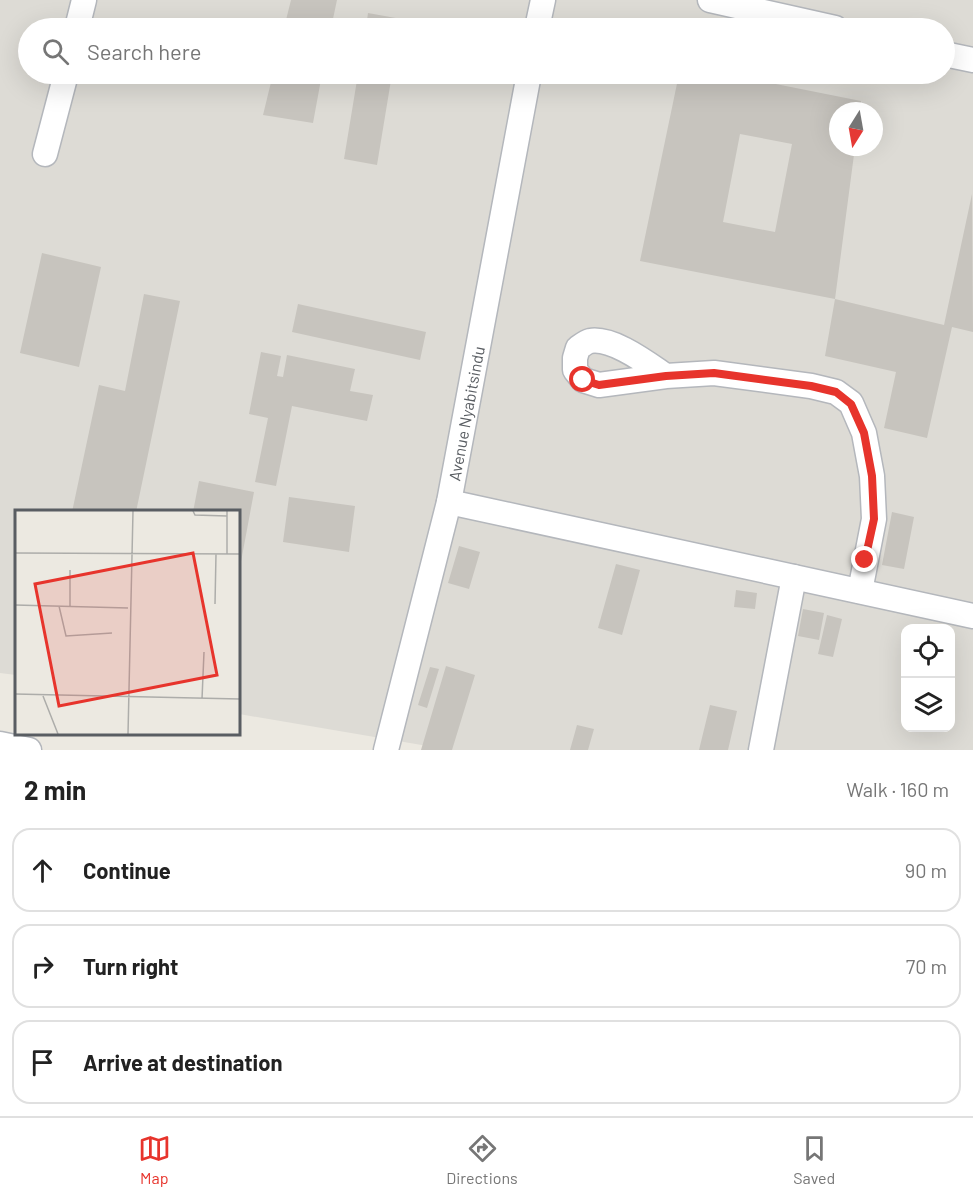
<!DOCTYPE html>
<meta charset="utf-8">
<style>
:root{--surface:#fff;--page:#f2f2f2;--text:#222;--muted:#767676;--line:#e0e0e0;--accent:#e7342c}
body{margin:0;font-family:Barlow,sans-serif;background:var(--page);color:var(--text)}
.controls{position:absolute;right:18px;bottom:18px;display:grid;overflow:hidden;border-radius:12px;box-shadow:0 6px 24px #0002}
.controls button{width:54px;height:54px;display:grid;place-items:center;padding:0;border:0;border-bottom:2px solid var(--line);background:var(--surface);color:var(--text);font:30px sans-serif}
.compass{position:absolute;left:829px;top:102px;width:54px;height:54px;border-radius:50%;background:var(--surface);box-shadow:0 6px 24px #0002;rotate:191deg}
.stop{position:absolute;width:18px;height:18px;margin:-14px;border:4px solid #e7342c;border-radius:50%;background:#fff}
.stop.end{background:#e7342c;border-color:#fff;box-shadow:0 2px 6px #0008}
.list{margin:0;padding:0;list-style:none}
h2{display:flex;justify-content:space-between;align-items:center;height:78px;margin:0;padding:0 24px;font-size:26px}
h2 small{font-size:20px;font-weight:400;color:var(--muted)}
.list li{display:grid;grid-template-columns:39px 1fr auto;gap:18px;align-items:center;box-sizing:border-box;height:84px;margin:0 12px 12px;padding:0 12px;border:2px solid var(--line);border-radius:18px}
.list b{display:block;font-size:22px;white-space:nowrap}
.list em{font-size:20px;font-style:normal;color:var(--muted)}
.icon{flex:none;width:33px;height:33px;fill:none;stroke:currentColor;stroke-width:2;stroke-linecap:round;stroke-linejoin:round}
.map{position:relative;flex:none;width:973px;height:750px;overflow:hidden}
.search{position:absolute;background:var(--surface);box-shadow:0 6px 24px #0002;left:18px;right:18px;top:18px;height:66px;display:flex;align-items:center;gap:15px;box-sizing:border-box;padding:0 21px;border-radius:33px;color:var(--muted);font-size:22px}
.sheet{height:366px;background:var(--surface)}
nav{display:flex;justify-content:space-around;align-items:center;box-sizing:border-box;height:84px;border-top:2px solid var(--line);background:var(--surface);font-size:16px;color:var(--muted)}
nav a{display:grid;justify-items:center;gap:3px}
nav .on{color:var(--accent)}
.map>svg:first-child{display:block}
</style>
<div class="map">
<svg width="973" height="750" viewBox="0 0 973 750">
<rect width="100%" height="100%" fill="#ece9e1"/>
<!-- industrial -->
<path fill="#dddbd5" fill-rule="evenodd" d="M0 0H973V750H451L239 714 238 512H16V675L0 673ZM28 28H944V74H28ZM838 111H874V147H838ZM906 628H950V728H906Z"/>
<!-- building -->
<path fill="#c7c4be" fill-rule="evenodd" d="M291 0H337L331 28H284Z
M368 13 401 19 400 28H366Z
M273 74H322L313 123 263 115Z
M358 74H392L377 165 344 159Z
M679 74H726L861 101 860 111H838V147H855L835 299 640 261ZM740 134 792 144 775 232 723 222Z
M972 194 973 332 952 327 927 438 884 428 896 372 825 356 835 299 944 325Z
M42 253 101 267 79 367 20 353Z
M144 294 180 301 136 512H72L99 385 125 391Z
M298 304 426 332 420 360 292 332Z
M261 352 281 356 277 376 283 377 287 355 355 369 350 391 373 395 367 421 292 406 276 486 255 482 268 418 249 414Z
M199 481 254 492 240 567 238 512H193Z
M289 497 355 506 349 552 283 542Z
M892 512 914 517 904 569 882 565Z
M459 546 480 552 469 589 448 583Z
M616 564 640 570 622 635 598 628Z
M736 590 757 593 755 609 734 607Z
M803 609 824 613 819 640 798 636Z
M827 615 842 619 833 657 818 654Z
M446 666 475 675 452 750H421Z
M430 667 439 669 427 708 418 705Z
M710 705 737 711 728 750H699Z
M577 725 594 729 588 750H570Z"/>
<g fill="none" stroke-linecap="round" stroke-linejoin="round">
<!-- minor casing -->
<g stroke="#b4b7bc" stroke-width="27">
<g id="minor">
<path d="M710 0 835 28"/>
<path d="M77 28 84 0"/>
<path d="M537 28 543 0"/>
<path d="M944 54 973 60"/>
<path d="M45 154 66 74"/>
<path d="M666 376C648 364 613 337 590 341 586 342 581 346 578 348L575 358V370L583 380 599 385 666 376 714 373 811 386 836 392 851 403 864 433 872 476 874 519 860 591"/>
<path d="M449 502 973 616"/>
<path d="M0 744 29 750"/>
<path id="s1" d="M386 750 449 502 529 74"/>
<path d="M761 750 794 577"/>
</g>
</g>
<!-- minor -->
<use href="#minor" stroke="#fff" stroke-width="24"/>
</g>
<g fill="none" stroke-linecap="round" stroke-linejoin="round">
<!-- route -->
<path stroke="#e7342c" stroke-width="8" d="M583 380 599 385 666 376 714 373 811 386 836 392 851 404 864 433 872 476 874 519 865 560"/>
</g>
<g text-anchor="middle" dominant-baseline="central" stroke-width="4.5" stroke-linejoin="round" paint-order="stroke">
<!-- street labels -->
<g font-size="16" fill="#595d62" stroke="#fff">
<text stroke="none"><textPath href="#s1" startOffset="346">Avenue Nyabitsindu</textPath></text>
</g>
</g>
<!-- overview -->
<g transform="translate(15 510)">
<rect width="225" height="225" fill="#ece9e1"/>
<path fill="none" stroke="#adadaa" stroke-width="1.5" d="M178 1 180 5 212 6M0 43 225 44M212 44V1M55 60V97M200 94 201 44M0 95 113 98M44 96 51 126 97 123M0 184 225 189M28 186 43 224M187 189 189 142M113 224 118 1"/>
<path fill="#e7342c" fill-opacity="0.15" stroke="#e7342c" stroke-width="3" d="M178 43 202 165 44 196 20 74Z"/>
<rect width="225" height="225" fill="none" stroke="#595d62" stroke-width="3"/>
</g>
</svg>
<div class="controls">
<button><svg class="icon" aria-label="locate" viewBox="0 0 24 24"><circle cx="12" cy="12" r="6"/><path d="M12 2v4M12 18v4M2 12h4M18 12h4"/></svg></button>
<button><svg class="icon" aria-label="layers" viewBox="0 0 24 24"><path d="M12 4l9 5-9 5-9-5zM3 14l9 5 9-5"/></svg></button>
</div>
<svg class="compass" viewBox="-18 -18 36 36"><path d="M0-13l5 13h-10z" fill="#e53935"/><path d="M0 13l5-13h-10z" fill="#767676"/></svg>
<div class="stop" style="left:583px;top:380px"></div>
<div class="stop end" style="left:865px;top:560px"></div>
<div class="search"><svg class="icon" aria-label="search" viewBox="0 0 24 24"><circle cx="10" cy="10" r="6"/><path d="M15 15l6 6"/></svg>Search here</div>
</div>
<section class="sheet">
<h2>2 min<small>Walk · 160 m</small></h2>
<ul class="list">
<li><svg class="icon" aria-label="ahead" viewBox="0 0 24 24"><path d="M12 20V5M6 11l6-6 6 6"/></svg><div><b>Continue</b></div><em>90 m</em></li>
<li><svg class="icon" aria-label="right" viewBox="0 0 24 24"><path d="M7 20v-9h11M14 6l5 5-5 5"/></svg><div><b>Turn right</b></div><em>70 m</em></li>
<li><svg class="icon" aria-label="arrive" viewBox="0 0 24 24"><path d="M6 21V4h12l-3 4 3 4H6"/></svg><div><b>Arrive at destination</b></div></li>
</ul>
</section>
<nav>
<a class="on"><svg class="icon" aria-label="map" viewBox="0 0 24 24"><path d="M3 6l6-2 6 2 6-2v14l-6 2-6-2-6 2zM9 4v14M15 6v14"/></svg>Map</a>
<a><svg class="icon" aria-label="directions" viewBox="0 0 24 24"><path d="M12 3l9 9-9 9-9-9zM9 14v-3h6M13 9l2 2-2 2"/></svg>Directions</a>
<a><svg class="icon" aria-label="saved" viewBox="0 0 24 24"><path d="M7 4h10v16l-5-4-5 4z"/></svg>Saved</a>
</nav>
